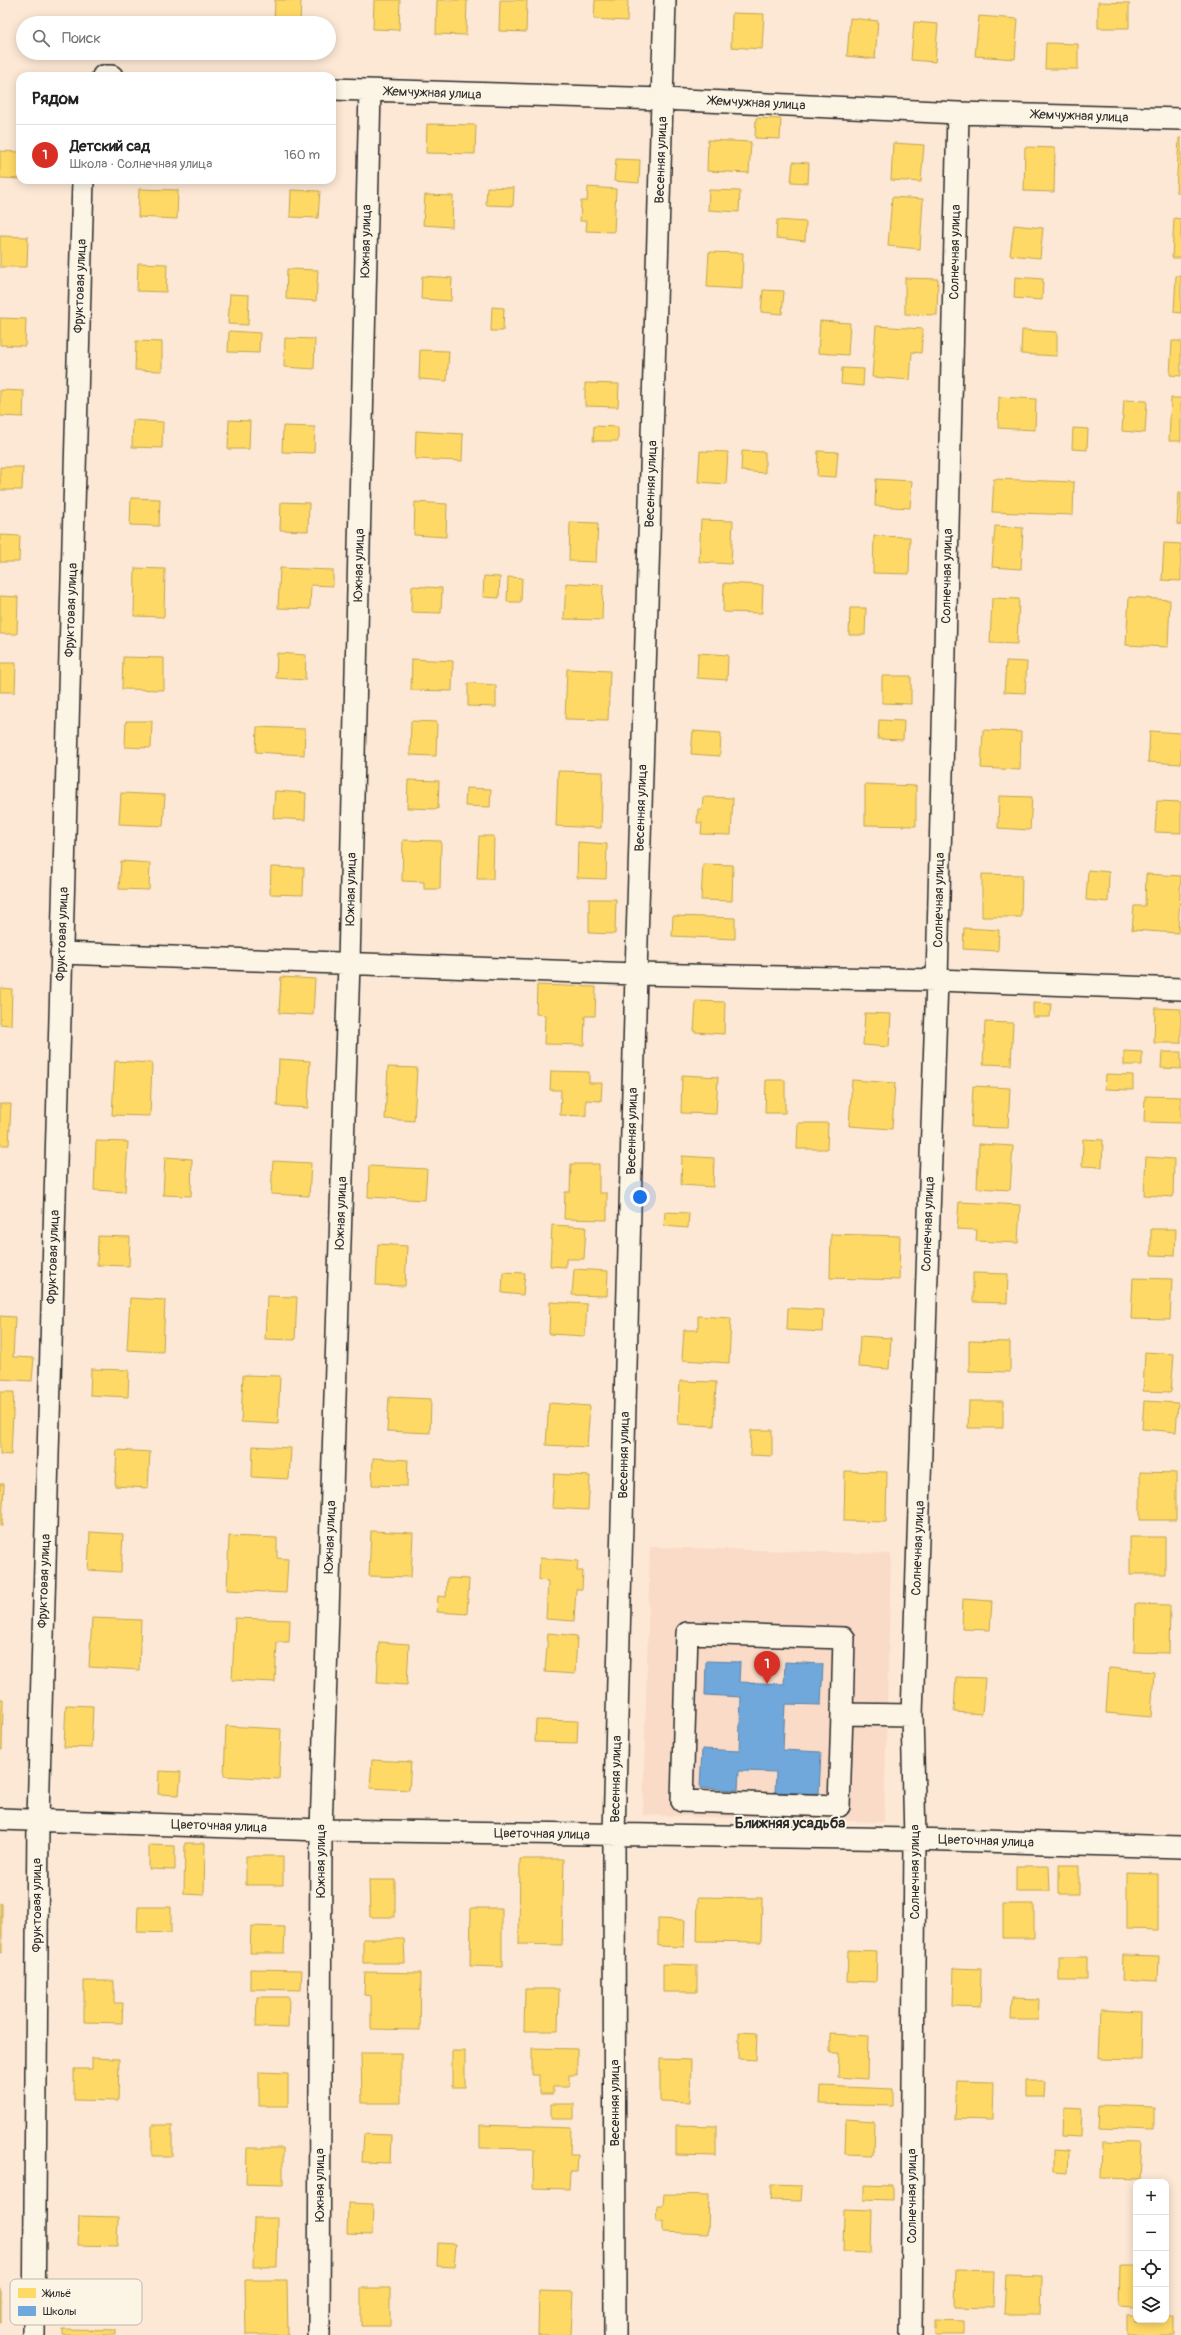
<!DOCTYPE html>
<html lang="ru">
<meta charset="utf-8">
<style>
:root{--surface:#fff;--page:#f2f2f2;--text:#222;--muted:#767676;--line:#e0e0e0;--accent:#d93025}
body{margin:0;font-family:Pangolin,sans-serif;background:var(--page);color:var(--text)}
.controls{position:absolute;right:12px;bottom:12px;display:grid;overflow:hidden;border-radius:8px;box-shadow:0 2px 10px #0003}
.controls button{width:36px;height:36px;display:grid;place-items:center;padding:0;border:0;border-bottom:1px solid var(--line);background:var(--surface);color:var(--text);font:20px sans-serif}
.you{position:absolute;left:640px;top:1197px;width:14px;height:14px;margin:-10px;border:3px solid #fff;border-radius:50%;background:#1a73e8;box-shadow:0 0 0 6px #1a73e833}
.badge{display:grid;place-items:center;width:26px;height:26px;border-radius:50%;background:var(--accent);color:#fff;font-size:13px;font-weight:700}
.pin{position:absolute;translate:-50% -33px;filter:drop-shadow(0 1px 2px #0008)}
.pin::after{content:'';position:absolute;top:21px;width:14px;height:12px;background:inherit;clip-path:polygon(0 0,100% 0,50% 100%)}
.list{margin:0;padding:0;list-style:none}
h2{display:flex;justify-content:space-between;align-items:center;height:52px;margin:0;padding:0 16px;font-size:17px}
h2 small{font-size:13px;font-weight:400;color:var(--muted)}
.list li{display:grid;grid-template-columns:26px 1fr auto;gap:12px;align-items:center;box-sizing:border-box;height:60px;padding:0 16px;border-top:1px solid var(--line)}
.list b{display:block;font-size:15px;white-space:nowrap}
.list p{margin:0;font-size:13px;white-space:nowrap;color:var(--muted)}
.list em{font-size:13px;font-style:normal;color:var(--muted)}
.icon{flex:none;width:22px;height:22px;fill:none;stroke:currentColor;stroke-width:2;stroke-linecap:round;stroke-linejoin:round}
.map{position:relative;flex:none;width:1181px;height:2335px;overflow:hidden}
.search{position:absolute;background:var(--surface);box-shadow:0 2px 10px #0003;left:16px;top:16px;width:320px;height:44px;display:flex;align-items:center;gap:10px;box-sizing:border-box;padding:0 14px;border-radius:22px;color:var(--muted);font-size:15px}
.panel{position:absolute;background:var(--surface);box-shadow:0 2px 10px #0003;left:16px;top:72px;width:320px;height:112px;border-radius:12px}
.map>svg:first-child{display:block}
</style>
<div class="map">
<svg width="1181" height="2335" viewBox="0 0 1181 2335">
<rect width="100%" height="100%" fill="#fde8d5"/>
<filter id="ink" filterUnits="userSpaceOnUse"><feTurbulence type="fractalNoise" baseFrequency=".025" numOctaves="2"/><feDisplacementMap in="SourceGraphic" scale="8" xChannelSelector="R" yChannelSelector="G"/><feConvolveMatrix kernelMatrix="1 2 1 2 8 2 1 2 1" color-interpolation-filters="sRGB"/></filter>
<g filter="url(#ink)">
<!-- built -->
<path fill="#f9dbc7" d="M650 1547 891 1554 884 1822 643 1815Z"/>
<!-- homes -->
<path fill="#ffd966" stroke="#bfa554" d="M275 0H301L300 23H274Z
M374 0H400L399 30 373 29Z
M437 0H467L466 35 436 34Z
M500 0H527L526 32 499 31Z
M595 0H628L627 21 594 19Z
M1098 2 1129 3V28H1098Z
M732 13 764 14 762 49 731 47Z
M979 16 1018 19 1015 59 975 56Z
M850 18 878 21 875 59 847 56Z
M914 22 938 24 935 62 911 60Z
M1046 43 1078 44V69H1045Z
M756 118 781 119 780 139 755 138Z
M427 124 476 125 475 154 426 153Z
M1179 138H1181V192H1176Z
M708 140 751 142 749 173 707 171Z
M893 143 924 145 921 182 891 180Z
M1025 147 1055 148 1054 192 1024 191Z
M0 151 20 152V179L0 178Z
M616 159 640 160 639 183 614 181Z
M793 162 809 163 808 183 791 182Z
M487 187 514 188 513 206 486 205Z
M588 187 616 189 614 232 586 231 587 221H580L581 201H587Z
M139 189 178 190 177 219 138 217Z
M291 190 320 191 318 218 290 217Z
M709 190 740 191 739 212 708 210Z
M425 195 453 196 452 227 423 225Z
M892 197 923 199 920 249 888 246Z
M1174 218 1181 219V258H1172Z
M777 220 806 222 805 241 776 238Z
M1014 225 1043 228 1040 258 1010 255Z
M0 236 28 237 27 267H0Z
M709 252 743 253 742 289 707 287Z
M138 263 167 264 166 292 137 291Z
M287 269 318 270 316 301 286 299Z
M422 276 452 278 451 301 421 299Z
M1176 276H1181V313L1174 312Z
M1015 277 1043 279 1042 300 1014 298Z
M905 278 938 279 937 315 905 314Z
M763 290 784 291 782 314 761 312Z
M230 294 249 295 248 325 228 324Z
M492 307 504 308 503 331H491Z
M0 318 26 319 25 346 0 345Z
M820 321 850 323 848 355 818 353Z
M876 326 923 329 921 353 912 352 910 380 872 377Z
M1022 330 1057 332V356L1021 354Z
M229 331 260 333 259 353 228 352Z
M285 338 315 339 314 369 284 367Z
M136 341 162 342V371L135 370Z
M1172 341H1181V376L1170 375Z
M420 350 449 351 447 381 419 379Z
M842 368 864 369 863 386 841 384Z
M585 383 619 384 618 407 585 406Z
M0 390 24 391 23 417 0 416Z
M999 397 1036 399 1035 430 998 428Z
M1171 398H1181V441H1169Z
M1124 400 1147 401 1145 433 1122 431Z
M133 420 163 422 162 448 132 447Z
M229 420 250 421 249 449H228Z
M283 426 315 427 314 453 282 452Z
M594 426 618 427V441H593Z
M1073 428 1088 429 1087 450 1072 449Z
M416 431 463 434 462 461 415 459Z
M700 451 728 452 726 484 698 482Z
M742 451 765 452V473L741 471Z
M818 451 838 452 836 477 817 476Z
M0 467H23L22 490H0Z
M876 479 912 481 910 508 875 506Z
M994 479 1074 482 1073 515 992 512Z
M1179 492H1181V525L1177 524Z
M131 498 160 499 159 526 130 525Z
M281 502 309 503 308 531 280 530Z
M415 502 447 504 446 537 414 535Z
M701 520 733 521 731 564 699 562Z
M570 522 598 523 596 562 569 561Z
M995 526 1023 528 1021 569 992 567Z
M0 535 20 536 19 562H0Z
M874 536 910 537 909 574 873 573Z
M1164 543 1181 544V581L1162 580Z
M135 568 165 569 164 617 134 616Z
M280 568 333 570V586L311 585 310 609 278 608Z
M484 576 500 577 499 598 483 597Z
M508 577 522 578 521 602H507Z
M566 583 603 585 602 620 564 619Z
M724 583 763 585 762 613 723 612Z
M412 586 442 588 441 613 411 612Z
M0 596 18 597 17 634H0Z
M1129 597 1170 600 1168 647 1126 645Z
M992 598 1019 599 1017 644 990 643Z
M850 608H866L865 635H849Z
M277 653 306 655 305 680 276 678Z
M698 653 728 655 727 680 697 678Z
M123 657 164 658V690L122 689Z
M412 659 453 661 452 691 411 690Z
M1006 661 1027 662 1025 693 1004 692Z
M0 663H16L15 692H0Z
M567 669 610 671 608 720 565 719Z
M882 676H911V704L882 703Z
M468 683 496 685V707L468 706Z
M879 720 904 721 903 740 878 739Z
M126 721H152L151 748 125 747Z
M411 721 437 722 436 756 410 755Z
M257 727 305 729 304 755 256 752Z
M983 730 1021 732 1020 770 981 768Z
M693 731 721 733 720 756 691 754Z
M1150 731 1181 733V764L1148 762Z
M558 771 603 772 601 828 556 826Z
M408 780 439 781 438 809 407 808Z
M865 784 916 786V826L865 825Z
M466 788 491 789 490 807 465 806Z
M275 791 306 793 305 820 273 818Z
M121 793 165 795 163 826 119 824Z
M999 796 1032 797 1030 830 998 828Z
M703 797 733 798 731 835 701 834 702 823H697L698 809H702Z
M1157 801 1181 802V833L1155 832Z
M479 836H494L493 879H477Z
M403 840 441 841 440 889H424V882L402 881Z
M578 842 607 844 606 879 577 878Z
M121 861 150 863 149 890 119 889Z
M703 864 733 865 732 901 701 900Z
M271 867 304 868 303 895 270 894Z
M1088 870 1109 872 1108 902 1086 900Z
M982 874 1022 875 1021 917H982Z
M1146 874 1181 876 1178 933 1132 930 1134 906H1145Z
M589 899H616L615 934 589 933Z
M673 916 735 918V939L672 936Z
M964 928 999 930 998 951 963 949Z
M281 977 315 979 313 1015 279 1013Z
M537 985 596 987 595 1016H585L584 1045 544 1044 545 1015 536 1014Z
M0 988 12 989 11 1025 0 1024Z
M696 1001 725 1002 724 1034 694 1032Z
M1033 1003 1051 1004 1050 1017H1033Z
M1155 1008 1181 1009V1043H1154Z
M865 1013 891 1014 889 1047 863 1045Z
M985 1022 1013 1023 1011 1065 983 1064Z
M1124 1051 1142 1052V1065H1124Z
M1162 1052H1181V1069L1161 1068Z
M279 1059 310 1061 308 1108 277 1106Z
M115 1061 152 1063 150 1116 112 1115Z
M388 1067 417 1068 414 1121 385 1119Z
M551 1071 589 1072V1083H602L601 1101 586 1100V1116L560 1115 561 1090H550Z
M1106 1074 1133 1075V1090L1105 1089Z
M682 1075 718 1077 716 1114 681 1113Z
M766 1080H785V1113H765Z
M852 1080 895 1083 892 1129 849 1126Z
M973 1086 1010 1088 1008 1128 971 1127Z
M1145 1096 1181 1097V1123L1144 1122Z
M0 1104H11L9 1145H0Z
M798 1123H828L827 1149H797Z
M1083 1139 1103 1140 1102 1167 1082 1166Z
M96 1141 128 1142 125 1192 94 1190Z
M979 1144 1013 1146 1010 1190 977 1188Z
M682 1156 714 1158 713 1187 681 1185Z
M165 1157 192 1159 191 1196 163 1195Z
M1146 1157 1174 1159 1173 1197 1144 1195Z
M273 1161 311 1163 309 1196 271 1194Z
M571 1164H599V1193H607V1220L564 1219 565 1192H570Z
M369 1166 427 1169 425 1200 368 1197Z
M959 1202 1020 1205 1018 1243 976 1241 977 1230 957 1229Z
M665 1212 689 1213 688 1228 664 1226Z
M552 1225 586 1227 584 1259H566V1267L550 1266Z
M1151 1229H1176L1175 1256 1151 1255Z
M831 1234 900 1236 899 1280 830 1278Z
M98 1236 130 1237 129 1266 97 1265Z
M378 1244 407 1246 405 1286 376 1285Z
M574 1269 608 1271 607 1296 572 1295Z
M503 1272 525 1273 523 1295 502 1293Z
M973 1273 1008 1274 1007 1303 973 1302Z
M1133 1278 1172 1279 1170 1320 1131 1319Z
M267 1296 297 1297 295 1340 265 1339Z
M130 1298 165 1300 163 1352 127 1350Z
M550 1302 587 1304 585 1336 549 1334Z
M788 1308 824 1310 823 1332 787 1330Z
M0 1316 15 1317 13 1357 34 1358 32 1381 0 1379Z
M698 1316 731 1318 729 1363 682 1360 684 1330H698Z
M860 1336 891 1338 889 1369 858 1367Z
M969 1341 1010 1342V1372L969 1371Z
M1145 1352 1174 1354 1171 1392 1143 1391Z
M91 1369 129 1370 128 1397 90 1395Z
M243 1375 280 1376 278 1424 241 1422Z
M680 1381 716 1382 714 1426 678 1424Z
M0 1392H14L11 1455 0 1454Z
M389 1397 431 1399 430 1433 387 1431Z
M969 1401H1003V1428H968Z
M1144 1401 1178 1403 1176 1432 1142 1429Z
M549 1403 590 1406 587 1447 546 1445Z
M751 1430H772V1456L750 1455Z
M253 1446 291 1448 289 1479 252 1477Z
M117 1450 150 1452 148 1488 115 1486Z
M373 1458 408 1460 407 1486 372 1485Z
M845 1471 887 1472 886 1522 844 1521Z
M1140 1472 1176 1473V1520H1140Z
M554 1474 590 1476 588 1510 552 1508Z
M0 1484H4L2 1526H0Z
M371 1531 413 1533 411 1577 369 1576Z
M90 1532 123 1534 121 1572 88 1570Z
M229 1536 277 1538V1558L288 1559 286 1593 227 1590Z
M1130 1537H1165V1574H1130Z
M540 1558 578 1561 577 1571H583L582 1589H576L574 1621 546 1619 548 1581 539 1580Z
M447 1578 469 1579 467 1614 437 1612 438 1596 446 1597Z
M963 1599 992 1601 990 1630 962 1629Z
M1135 1604 1170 1605 1169 1653 1134 1652Z
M92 1618 141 1620 139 1670 89 1667Z
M235 1618 290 1620 289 1642H277L275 1682 232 1680Z
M548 1633 577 1636 575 1674 545 1672Z
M379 1642 409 1644 407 1685 377 1683Z
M1109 1668 1154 1672 1151 1717 1106 1713Z
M956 1677 985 1678 982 1714 954 1712Z
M0 1699H3L2 1750H0Z
M66 1705 93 1706 91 1748 64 1747Z
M536 1720 578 1721 577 1743 535 1742Z
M226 1726 281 1729 279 1779 224 1776Z
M372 1760 411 1762 409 1790 370 1788Z
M159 1771 181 1772 179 1795 158 1794Z
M185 1843H205L204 1895 184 1894Z
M149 1845 175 1846V1870L149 1869Z
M246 1856H283V1885H246Z
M520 1859H564L562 1945 519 1944Z
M1059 1865H1079V1894H1059Z
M1016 1866H1049L1050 1891H1016Z
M1127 1873 1158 1874V1930L1127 1929Z
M369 1880H395V1917H370Z
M698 1897 762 1898 761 1942 697 1941Z
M0 1903 2 1904V1953H0Z
M1003 1904H1034V1938H1003Z
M138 1907H171V1933L137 1932Z
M471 1908H502V1967L470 1966Z
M658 1919 685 1920 684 1947 658 1946Z
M251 1926 285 1927 284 1953H250Z
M363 1939H404L405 1963H363Z
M848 1950 877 1951 876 1982 847 1981Z
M1123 1955 1159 1956 1158 1982 1122 1980Z
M1059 1957H1087V1980H1059Z
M663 1964 697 1965V1992H663Z
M954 1968 981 1969 980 2007 953 2006Z
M250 1969 302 1970 301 1990 250 1989Z
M365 1972 421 1973 420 2030 371 2029V1996L364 1995Z
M84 1981H114V2003H123L122 2023 84 2022Z
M525 1989H559L558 2031H524Z
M257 1997H289L288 2028 256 2027Z
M1012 1998 1039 1999 1038 2020H1011Z
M1101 2009 1143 2011 1142 2060 1099 2059Z
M739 2032 757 2033 756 2060 739 2059Z
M830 2034 868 2036 867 2079 838 2077 839 2053H830Z
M532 2048 577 2049V2075H569V2087H553V2094H539V2075H532Z
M452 2051H465V2087H452Z
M361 2053H401V2103H362Z
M92 2058 119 2059 118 2101 74 2100V2069H92Z
M660 2059 691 2060 690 2102 660 2101Z
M259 2072 288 2073V2106H259Z
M957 2081 993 2082 992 2120 955 2119Z
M1026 2081H1044L1043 2097H1026Z
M821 2086 893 2089V2106L820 2104Z
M551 2104H574V2119H551Z
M1100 2105 1154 2107V2130L1099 2128Z
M1062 2107 1082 2108 1081 2137 1061 2136Z
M846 2119 874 2121 873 2155 845 2154Z
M152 2125H172V2156H152Z
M480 2125 571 2128 570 2155H578L577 2172H570L569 2189 533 2188 534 2149 480 2148Z
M676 2125 716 2126V2156L676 2155Z
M364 2134 391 2135 390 2163 362 2162Z
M1102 2141 1142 2142 1140 2179 1101 2178Z
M247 2148H283V2185L246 2184Z
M1053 2149 1069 2150 1068 2173 1053 2172Z
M771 2185 802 2186 801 2201 770 2200Z
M864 2185 892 2186V2200L864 2199Z
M664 2194 709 2195 708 2234 663 2232V2221H656L657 2205H663Z
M348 2203 373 2204 372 2235 347 2234Z
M844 2209 872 2210 871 2253 843 2252Z
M79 2216 118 2217 117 2246 78 2245Z
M254 2218H278L277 2267H253Z
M438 2243 456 2244 454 2267 437 2266Z
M1120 2267H1136V2306L1119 2305Z
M956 2270 994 2271 993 2308 955 2307Z
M1006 2275 1042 2276 1041 2314H1004Z
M245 2280H287L288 2335H246Z
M0 2288H1V2323H0Z
M361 2288H390V2326H361Z
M539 2291 573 2292 571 2335H538Z
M1128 2314H1136V2320H1166V2316H1172V2335H1128Z
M935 2320 964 2321V2335H935Z
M63 2329 116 2330V2335H63Z"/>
<!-- schools -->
<path fill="#6fa8dc" stroke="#5b82a7" d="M706 1661 740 1662 739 1682 784 1684 785 1662 823 1664 821 1705 785 1704 783 1750 821 1752 819 1794 775 1792 776 1772 739 1771 738 1790 700 1788 702 1749 739 1751 741 1697 705 1695Z"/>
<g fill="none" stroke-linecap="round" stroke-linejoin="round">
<!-- minor casing -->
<g stroke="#2b2b2b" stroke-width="24">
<path id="minor" d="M103 76H112
M332 89 663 99 958 113 1181 119
M61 953 636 974 937 980 1181 989
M842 1714 839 1806 682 1801 687 1633 844 1638 842 1714 912 1715
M0 1819 321 1830 915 1839 1181 1847
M34 2335 38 1819 83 180
M319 2335 321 1830 349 963 370 91
M615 2335 614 1835 636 974 665 0
M911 2335 915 1839 912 1715 937 980 958 113"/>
</g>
<!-- minor -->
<use href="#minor" stroke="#fcf5e5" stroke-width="21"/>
</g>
</g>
<g text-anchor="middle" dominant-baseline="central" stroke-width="4" stroke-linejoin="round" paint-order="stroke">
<!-- street labels -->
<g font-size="13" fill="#2b2b2b" stroke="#fcf5e5">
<text transform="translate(433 93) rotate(2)">Жемчужная улица</text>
<text transform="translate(757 103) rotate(3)">Жемчужная улица</text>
<text transform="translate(1080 116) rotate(2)">Жемчужная улица</text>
<text transform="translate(661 160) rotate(-88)">Весенняя улица</text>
<text transform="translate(366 241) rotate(-89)">Южная улица</text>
<text transform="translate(955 252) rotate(-89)">Солнечная улица</text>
<text transform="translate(80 286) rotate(-88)">Фруктовая улица</text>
<text transform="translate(651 484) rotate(-88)">Весенняя улица</text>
<text transform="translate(359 565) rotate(-89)">Южная улица</text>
<text transform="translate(947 576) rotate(-89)">Солнечная улица</text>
<text transform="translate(71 610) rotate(-88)">Фруктовая улица</text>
<text transform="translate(641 808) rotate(-88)">Весенняя улица</text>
<text transform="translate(351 889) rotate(-89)">Южная улица</text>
<text transform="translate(939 900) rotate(-89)">Солнечная улица</text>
<text transform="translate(62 934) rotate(-88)">Фруктовая улица</text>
<text transform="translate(632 1131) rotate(-89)">Весенняя улица</text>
<text transform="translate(341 1213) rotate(-88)">Южная улица</text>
<text transform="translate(928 1224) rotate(-88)">Солнечная улица</text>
<text transform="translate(53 1257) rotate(-88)">Фруктовая улица</text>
<text transform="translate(624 1455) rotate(-89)">Весенняя улица</text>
<text transform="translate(330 1537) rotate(-88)">Южная улица</text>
<text transform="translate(918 1548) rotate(-88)">Солнечная улица</text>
<text transform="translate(44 1581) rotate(-88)">Фруктовая улица</text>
<text transform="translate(616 1779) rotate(-89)">Весенняя улица</text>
<text transform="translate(219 1826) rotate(2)">Цветочная улица</text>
<text transform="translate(542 1834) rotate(1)">Цветочная улица</text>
<text transform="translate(986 1841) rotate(2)">Цветочная улица</text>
<text transform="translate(321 1861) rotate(-90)">Южная улица</text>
<text transform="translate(915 1872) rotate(-90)">Солнечная улица</text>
<text transform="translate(37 1905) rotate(-90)">Фруктовая улица</text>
<text transform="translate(615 2103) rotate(-90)">Весенняя улица</text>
<text transform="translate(320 2185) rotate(-90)">Южная улица</text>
<text transform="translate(912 2196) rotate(-90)">Солнечная улица</text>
</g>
<!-- quarter labels -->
<g font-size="15" font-weight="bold" fill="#2b2b2b" stroke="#fcf5e5">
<text x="790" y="1823">Ближняя усадьба</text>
</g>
</g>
<!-- legend -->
<rect x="10" y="2279" width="132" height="46" rx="6" fill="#fcf5e5" stroke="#bdb8ad" stroke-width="1"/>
<rect x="18" y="2288" width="18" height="10" fill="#ffd966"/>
<rect x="18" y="2306" width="18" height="10" fill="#6fa8dc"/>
<g font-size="11" fill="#2b2b2b">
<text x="43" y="2297">Жильё</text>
<text x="43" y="2315">Школы</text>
</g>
</svg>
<div class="controls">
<button>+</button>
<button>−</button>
<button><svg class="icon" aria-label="locate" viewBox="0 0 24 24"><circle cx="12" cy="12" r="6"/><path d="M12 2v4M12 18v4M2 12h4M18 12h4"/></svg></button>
<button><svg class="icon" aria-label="layers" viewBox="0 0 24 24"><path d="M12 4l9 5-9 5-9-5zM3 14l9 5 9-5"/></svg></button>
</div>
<div class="you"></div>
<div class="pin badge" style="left:767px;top:1684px">1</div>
<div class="search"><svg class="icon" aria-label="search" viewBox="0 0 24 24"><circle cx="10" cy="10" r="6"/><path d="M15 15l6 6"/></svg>Поиск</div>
<section class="panel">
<h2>Рядом<small></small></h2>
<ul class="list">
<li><span class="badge">1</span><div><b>Детский сад</b><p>Школа · Солнечная улица</p></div><em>160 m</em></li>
</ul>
</section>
</div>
